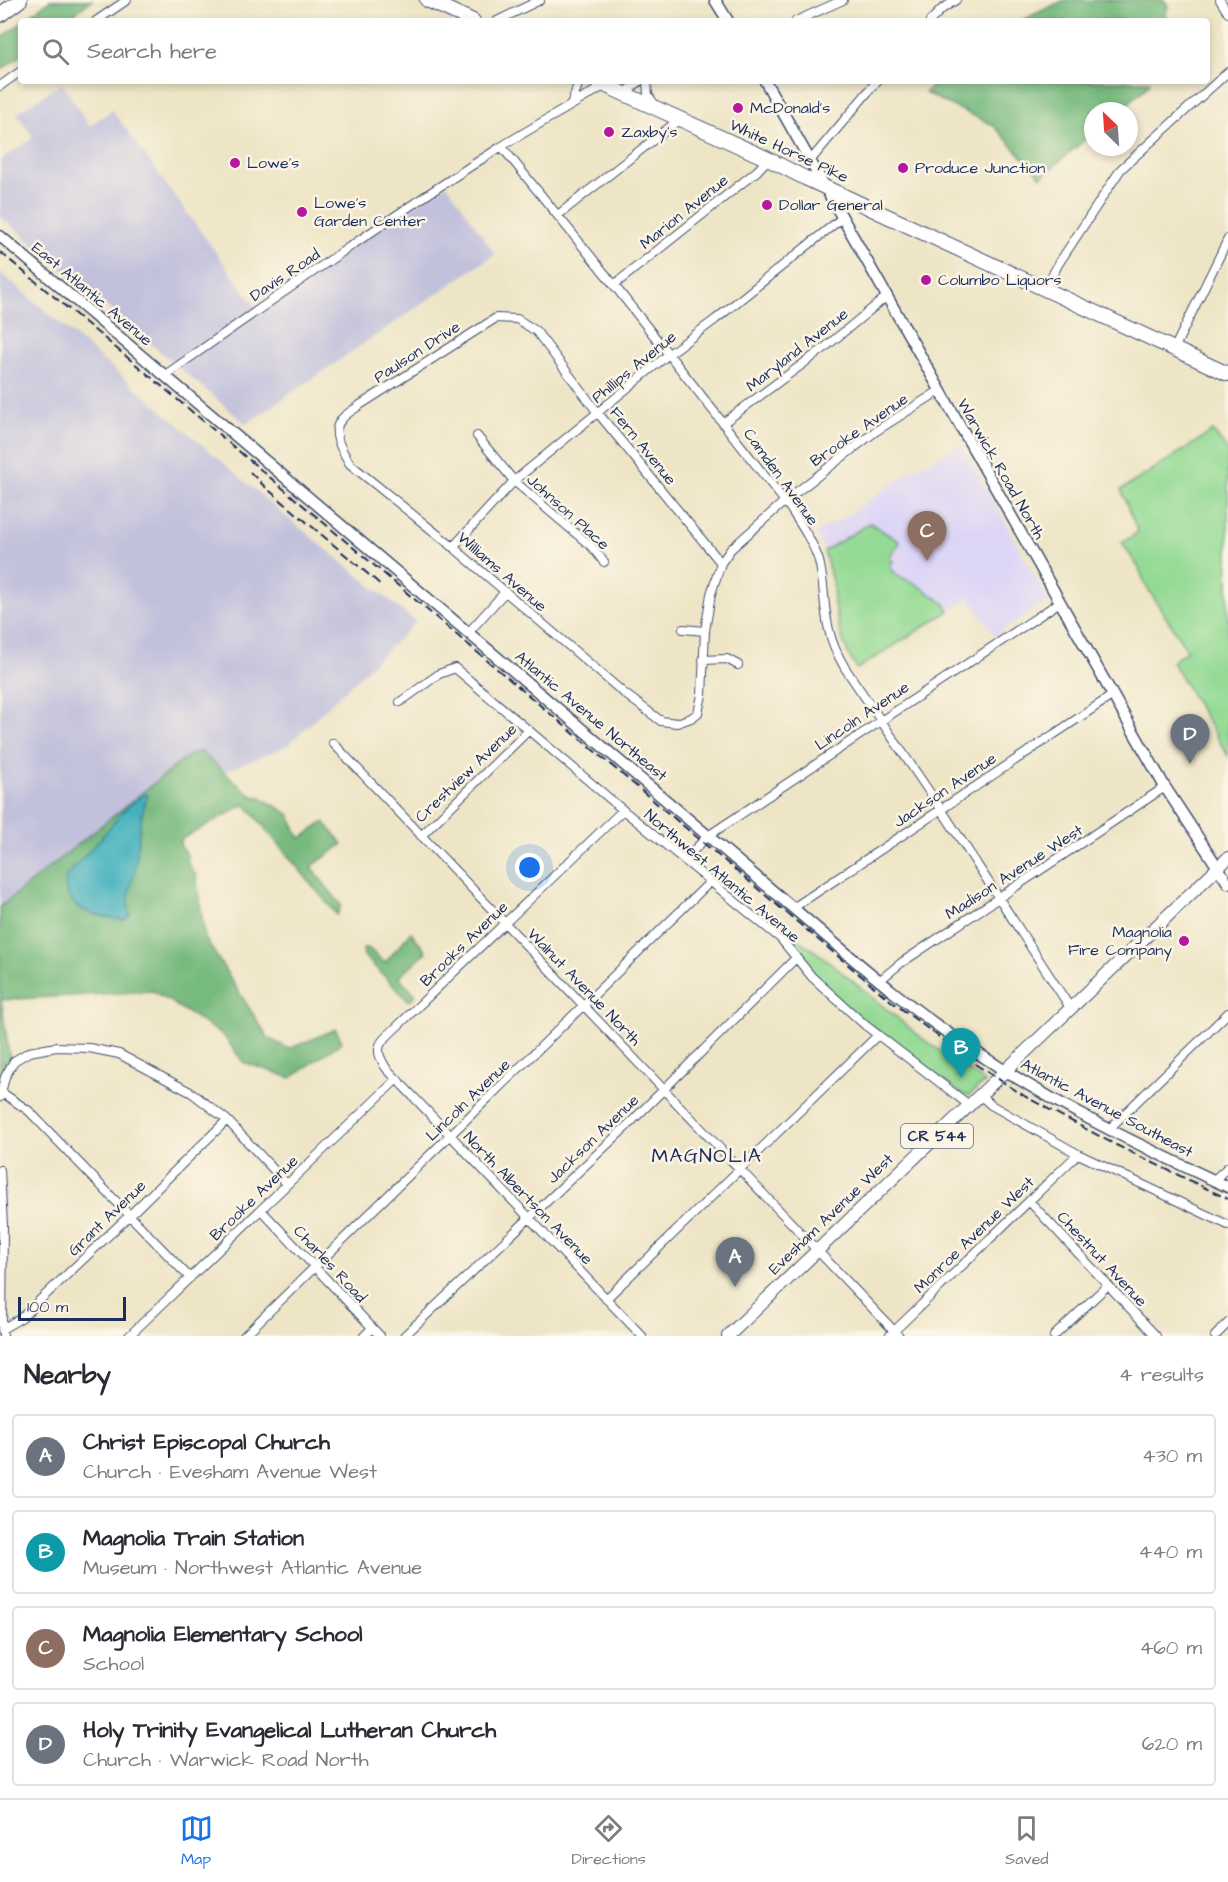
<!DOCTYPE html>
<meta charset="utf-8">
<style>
:root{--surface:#fff;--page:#f7f7f7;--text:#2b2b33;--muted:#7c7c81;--line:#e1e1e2;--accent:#1a73e8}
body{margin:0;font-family:"Architects Daughter",sans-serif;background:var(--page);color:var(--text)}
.compass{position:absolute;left:1084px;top:102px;width:54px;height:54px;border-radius:50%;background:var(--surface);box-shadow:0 3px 9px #0003;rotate:335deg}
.scale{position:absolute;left:18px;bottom:15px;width:108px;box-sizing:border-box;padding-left:6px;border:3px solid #1b2f5e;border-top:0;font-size:16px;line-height:21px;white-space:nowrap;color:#1b2f5e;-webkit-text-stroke:4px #fcf5e5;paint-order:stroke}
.you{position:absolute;left:530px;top:868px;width:21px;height:21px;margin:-15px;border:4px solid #fff;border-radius:50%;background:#1a73e8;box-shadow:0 0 0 9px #1a73e833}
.badge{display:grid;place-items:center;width:39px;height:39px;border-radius:50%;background:var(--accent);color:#fff;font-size:20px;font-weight:700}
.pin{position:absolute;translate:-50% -50px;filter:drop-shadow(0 2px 3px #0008)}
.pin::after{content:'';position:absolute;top:32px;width:21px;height:18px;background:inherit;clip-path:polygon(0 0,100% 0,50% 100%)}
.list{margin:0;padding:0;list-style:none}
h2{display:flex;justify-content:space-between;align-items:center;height:78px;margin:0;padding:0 24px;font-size:26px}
h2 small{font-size:20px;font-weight:400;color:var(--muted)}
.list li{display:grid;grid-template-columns:39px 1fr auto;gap:18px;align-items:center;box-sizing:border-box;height:84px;margin:0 12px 12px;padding:0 12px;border:2px solid var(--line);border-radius:6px}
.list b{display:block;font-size:22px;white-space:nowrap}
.list p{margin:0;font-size:20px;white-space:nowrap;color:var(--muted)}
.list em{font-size:20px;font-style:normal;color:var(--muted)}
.icon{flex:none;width:33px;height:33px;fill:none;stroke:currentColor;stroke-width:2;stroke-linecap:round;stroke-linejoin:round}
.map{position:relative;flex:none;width:1228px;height:1336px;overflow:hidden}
.search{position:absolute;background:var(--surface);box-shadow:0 3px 9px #0003;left:18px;right:18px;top:18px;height:66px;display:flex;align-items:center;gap:15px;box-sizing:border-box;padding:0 21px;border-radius:6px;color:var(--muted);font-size:22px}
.sheet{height:462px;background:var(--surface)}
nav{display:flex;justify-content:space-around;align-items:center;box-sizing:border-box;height:84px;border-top:2px solid var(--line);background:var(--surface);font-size:16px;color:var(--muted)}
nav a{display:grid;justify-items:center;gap:3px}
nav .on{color:var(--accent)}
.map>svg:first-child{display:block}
</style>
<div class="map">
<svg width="1228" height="1336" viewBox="0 0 1228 1336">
<rect width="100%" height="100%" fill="#fcf5e5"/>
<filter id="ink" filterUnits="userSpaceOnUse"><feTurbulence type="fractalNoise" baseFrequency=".0167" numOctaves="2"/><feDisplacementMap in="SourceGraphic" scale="12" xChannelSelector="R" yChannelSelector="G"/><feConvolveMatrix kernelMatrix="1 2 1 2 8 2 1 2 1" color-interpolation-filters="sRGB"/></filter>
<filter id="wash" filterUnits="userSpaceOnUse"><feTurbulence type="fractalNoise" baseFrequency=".008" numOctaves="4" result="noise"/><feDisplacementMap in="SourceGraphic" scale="24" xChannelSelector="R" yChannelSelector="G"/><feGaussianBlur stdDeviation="1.35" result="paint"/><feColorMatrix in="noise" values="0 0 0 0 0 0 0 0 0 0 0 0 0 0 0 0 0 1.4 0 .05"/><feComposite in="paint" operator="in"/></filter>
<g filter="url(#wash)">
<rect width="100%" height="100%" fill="#eee5c6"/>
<!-- built -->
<path fill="#ddd5f6" d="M961 444 1048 600 995 636 969 598 857 669 849 656 840 632 830 570 824 551 816 532 847 516 904 475Z"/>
<!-- industrial -->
<path fill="#c2c1dc" d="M62 83 89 126 112 110 258 310 447 184 495 254 246 424 0 216V160L33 138 17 113Z
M0 272 289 519 416 622 287 746 223 772 200 751 188 756 0 907Z"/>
<!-- green -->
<path fill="#94da94" stroke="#588479" stroke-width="1.5" d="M1213 431 1228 451V756L1172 662 1187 650 1145 584 1139 568 1122 543 1138 532 1121 490Z
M870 523 900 542 889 558 893 561 890 566C893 574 905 580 913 582L944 603 949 611 857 669 849 656 840 632 834 604 833 585 824 551Z
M793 936 822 956 923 1039 985 1082 970 1095H964L914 1060 834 996 801 961 789 942Z"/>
<!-- forest -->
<path fill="#77ba7e" stroke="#49746e" stroke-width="1.5" d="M50 0H92L65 21H23Z
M1065 0H1164L1168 6 1164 21H1020Z
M21 23V55L0 71V39Z
M937 81H1150L1149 85 1119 111H1093V133L1041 177 993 125 925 93Z
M200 751 252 796 260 797 289 814 300 839 324 822 343 844 311 867 341 905 337 915 245 804 180 840 181 847 187 854 188 864 196 875 205 938 268 1038 289 1049 336 1029 342 1042 291 1078 243 1062 223 1035 153 991 1 1000 11 1065 0 1100V907L188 756Z
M411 932 426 952 399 977 416 995 409 1001 364 956 363 948H368L385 963Z"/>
<!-- water -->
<path fill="#42b1bd" stroke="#2e708e" stroke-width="1.5" d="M144 794 148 795C138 819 139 844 135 869 132 887 126 896 130 915L125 920C104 918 71 913 66 889 65 883 64 880 67 875L102 837 122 812Z"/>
</g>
<g filter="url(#ink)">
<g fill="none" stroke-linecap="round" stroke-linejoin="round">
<!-- street casing -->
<g stroke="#3b4a6e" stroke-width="10">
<path id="street" d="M1220 0 1228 13
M96 21 127 0
M497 21 540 0
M796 21 843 0
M930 21 942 9 956 0
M647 81 648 95 655 105
M0 86 21 71
M625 93 640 81
M571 105 577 88 576 81
M502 147 614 285 790 508C801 525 813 542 819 561 825 584 823 607 829 630 832 644 838 656 845 668L941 809 1071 1009
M810 161 877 81
M558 215 680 119
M614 285 757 171 768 159
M1045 288 1059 263 1121 169 1228 72
M1174 349 1228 239
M165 375C275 298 386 220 499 148 534 126 570 107 605 85
M723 423 823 349 886 297
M477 436 514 481 592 547 604 562
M453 547 514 481 669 354 716 319 842 218
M721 563 598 413 536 331 517 319 496 318 360 405C354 410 345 414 341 420 330 433 343 452 350 464L453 547 625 694 661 721 677 723 691 718 698 713 702 695 705 631 711 594 721 563 731 549 785 501 876 431 939 391
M683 629 705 631
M469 632 504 593
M703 660 727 659 738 665
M400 702 439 674 455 668 623 810 781 939 812 977 865 1025 969 1105
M333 743 899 1336
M623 810 383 1040C375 1050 380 1058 386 1068L642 1336
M421 836 529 730
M684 860 708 836 1060 602
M793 908 1113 695
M879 981 901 963 1165 787
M1 1092 29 1111 190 1278
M980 1095 991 1105 1078 1154 1228 1225
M0 1097 5 1077 14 1061 29 1052 56 1047 89 1048 119 1054 192 1093 227 1120 287 1184
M1109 1129 1228 1013
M0 1170 3 1225 2 1329 3 1336
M1214 1180 1228 1167
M1029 1201 1156 1336
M261 1210 380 1336
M606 1299 878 1035
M2 1329 21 1318 130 1215 227 1120
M129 1336 397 1079
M244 1336 710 882
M364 1336 372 1328
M404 1336 628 1125 796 958
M889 1336 1078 1154
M1054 1336 1108 1285
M1215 1336 1228 1323"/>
</g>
<!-- secondary casing -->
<g stroke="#3b4a6e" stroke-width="13">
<path id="secondary" d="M715 0 728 21
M765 81 1141 745 1165 787 1228 883
M0 236 793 908C853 959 912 1011 979 1054 1057 1106 1143 1147 1228 1187"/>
</g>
<!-- primary casing -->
<g stroke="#3b4a6e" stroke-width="14">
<path id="primary" d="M728 1336 1228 858"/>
</g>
<!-- highway casing -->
<g stroke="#3b4a6e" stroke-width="16">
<path id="highway" d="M427 0 473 21
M0 15 20 0
M596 81 768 159 805 178 1228 374"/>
</g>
<!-- street -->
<use href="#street" stroke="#fff" stroke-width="8"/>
<!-- secondary -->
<use href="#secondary" stroke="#fff" stroke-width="10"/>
<!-- primary -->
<use href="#primary" stroke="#fff" stroke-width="12"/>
<!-- highway -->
<use href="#highway" stroke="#fff" stroke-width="14"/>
<!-- rail -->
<path stroke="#1b2f5e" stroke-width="2" stroke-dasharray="9 4.5" stroke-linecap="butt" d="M0 252 139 367 891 1001 978 1066 1026 1097 1116 1145 1228 1199
M250 472 264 486 381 585"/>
</g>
</g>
<!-- markers -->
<g fill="#b5179e" stroke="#fcf5e5" stroke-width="2">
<circle cx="738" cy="108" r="6"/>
<circle cx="609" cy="132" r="6"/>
<circle cx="235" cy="163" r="6"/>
<circle cx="903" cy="168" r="6"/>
<circle cx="767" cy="205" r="6"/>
<circle cx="302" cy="212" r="6"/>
<circle cx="926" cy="280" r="6"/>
<circle cx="1184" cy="941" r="6"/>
</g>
<g text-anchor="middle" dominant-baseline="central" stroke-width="5" stroke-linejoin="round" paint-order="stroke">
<!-- shield labels -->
<rect fill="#fcf5e5" stroke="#5e6a86" stroke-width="1.5" x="901" y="1124" width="72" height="24" rx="4.5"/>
<g font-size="15" font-weight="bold" fill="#1b2f5e">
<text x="937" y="1136">CR 544</text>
</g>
<!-- poi labels -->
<g font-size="16" fill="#1b2f5e" stroke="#fcf5e5" text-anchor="start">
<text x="750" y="108">McDonald's</text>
<text x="621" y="132">Zaxby's</text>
<text x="247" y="163">Lowe's</text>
<text x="915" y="168">Produce Junction</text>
<text x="314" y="203">Lowe's<tspan x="314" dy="18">Garden Center</tspan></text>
<text x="779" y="205">Dollar General</text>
<text x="938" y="280">Columbo Liquors</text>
<text x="1172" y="932" text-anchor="end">Magnolia<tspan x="1172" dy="18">Fire Company</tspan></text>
</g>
<!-- street labels -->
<g font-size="16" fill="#1b2f5e" stroke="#fcf5e5">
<text transform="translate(789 151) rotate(25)">White Horse Pike</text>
<text transform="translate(684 212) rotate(-39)">Marion Avenue</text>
<text transform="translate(285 275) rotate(-34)">Davis Road</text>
<text transform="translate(92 294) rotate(40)">East Atlantic Avenue</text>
<text transform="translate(797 350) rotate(-38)">Maryland Avenue</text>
<text transform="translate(417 352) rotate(-33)">Paulson Drive</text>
<text transform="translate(634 367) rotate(-39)">Phillips Avenue</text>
<text transform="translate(859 430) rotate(-35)">Brooke Avenue</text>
<text transform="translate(643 446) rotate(51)">Fern Avenue</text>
<text transform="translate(1001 469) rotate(60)">Warwick Road North</text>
<text transform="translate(781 477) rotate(54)">Camden Avenue</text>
<text transform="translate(568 512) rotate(42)">Johnson Place</text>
<text transform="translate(502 572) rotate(41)">Williams Avenue</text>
<text transform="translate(591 716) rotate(40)">Atlantic Avenue Northeast</text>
<text transform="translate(862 716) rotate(-34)">Lincoln Avenue</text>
<text transform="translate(466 773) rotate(-44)">Crestview Avenue</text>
<text transform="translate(945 790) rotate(-34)">Jackson Avenue</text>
<text transform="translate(1014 872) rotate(-33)">Madison Avenue West</text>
<text transform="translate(722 876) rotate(40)">Northwest Atlantic Avenue</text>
<text transform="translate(464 944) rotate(-44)">Brooks Avenue</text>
<text transform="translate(584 987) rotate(46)">Walnut Avenue North</text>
<text transform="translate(468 1100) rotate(-44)">Lincoln Avenue</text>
<text transform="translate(1107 1108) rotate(28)">Atlantic Avenue Southeast</text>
<text transform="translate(593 1139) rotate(-44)">Jackson Avenue</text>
<text transform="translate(254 1198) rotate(-44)">Brooke Avenue</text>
<text transform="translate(528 1198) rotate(46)">North Albertson Avenue</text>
<text transform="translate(831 1214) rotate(-44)">Evesham Avenue West</text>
<text transform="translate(107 1218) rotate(-44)">Grant Avenue</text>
<text transform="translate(974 1235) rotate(-44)">Monroe Avenue West</text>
<text transform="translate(1102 1259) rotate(47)">Chestnut Avenue</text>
<text transform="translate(330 1264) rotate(47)">Charles Road</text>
</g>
<!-- quarter labels -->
<g font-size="20" letter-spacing="1.5" fill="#1b2f5e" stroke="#fcf5e5">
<text x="707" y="1156">MAGNOLIA</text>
</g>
</g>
</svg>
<svg class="compass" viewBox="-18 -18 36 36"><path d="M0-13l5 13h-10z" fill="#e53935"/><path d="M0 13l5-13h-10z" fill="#7c7c81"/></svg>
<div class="scale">100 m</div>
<div class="you"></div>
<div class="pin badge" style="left:735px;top:1287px;background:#6b7280">A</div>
<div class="pin badge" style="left:961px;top:1078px;background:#0f9aa8">B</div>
<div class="pin badge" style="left:927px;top:561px;background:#8d6e63">C</div>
<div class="pin badge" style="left:1190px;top:764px;background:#6b7280">D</div>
<div class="search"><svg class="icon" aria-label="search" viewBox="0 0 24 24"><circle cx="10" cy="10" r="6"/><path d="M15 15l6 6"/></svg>Search here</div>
</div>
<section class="sheet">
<h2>Nearby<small>4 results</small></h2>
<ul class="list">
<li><span class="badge" style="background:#6b7280">A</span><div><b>Christ Episcopal Church</b><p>Church · Evesham Avenue West</p></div><em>430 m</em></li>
<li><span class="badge" style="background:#0f9aa8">B</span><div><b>Magnolia Train Station</b><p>Museum · Northwest Atlantic Avenue</p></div><em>440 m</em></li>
<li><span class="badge" style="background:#8d6e63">C</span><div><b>Magnolia Elementary School</b><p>School</p></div><em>460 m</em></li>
<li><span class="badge" style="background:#6b7280">D</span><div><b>Holy Trinity Evangelical Lutheran Church</b><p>Church · Warwick Road North</p></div><em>620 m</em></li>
</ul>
</section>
<nav>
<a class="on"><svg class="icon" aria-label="map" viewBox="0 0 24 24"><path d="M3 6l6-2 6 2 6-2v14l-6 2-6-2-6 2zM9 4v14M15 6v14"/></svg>Map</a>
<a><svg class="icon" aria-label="directions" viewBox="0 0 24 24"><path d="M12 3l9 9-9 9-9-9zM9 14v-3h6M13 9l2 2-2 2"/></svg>Directions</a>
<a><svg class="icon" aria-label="saved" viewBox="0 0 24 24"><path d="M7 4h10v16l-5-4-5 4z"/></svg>Saved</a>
</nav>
